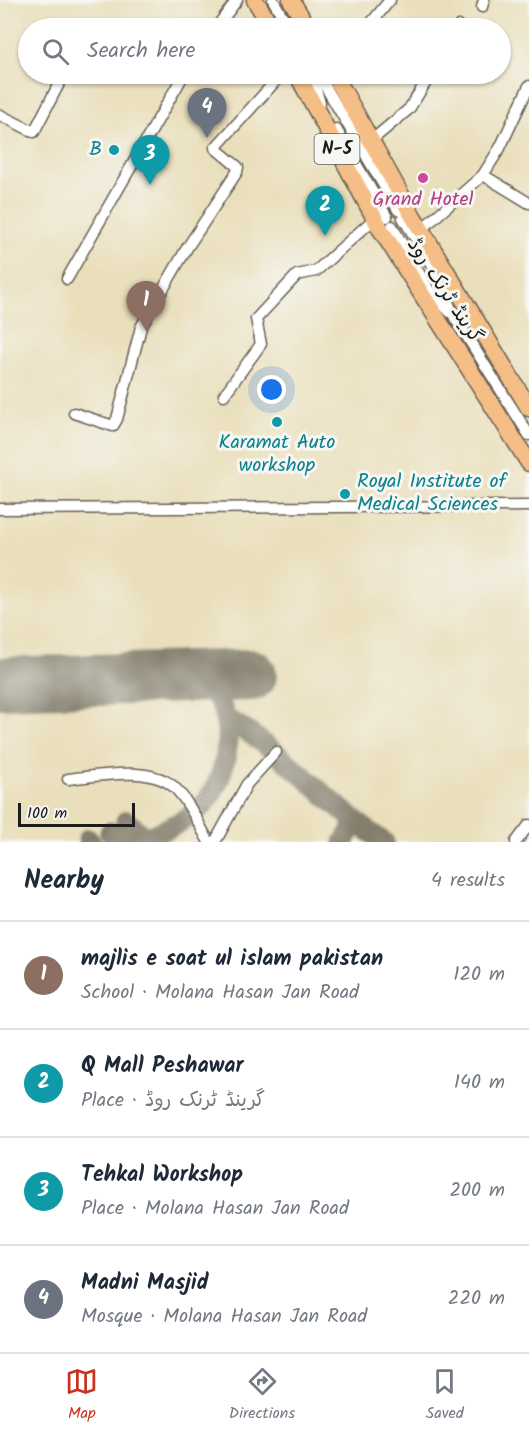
<!DOCTYPE html>
<meta charset="utf-8">
<style>
:root{--surface:#fff;--page:#f6f6f7;--text:#1f2937;--muted:#747a83;--line:#e0e1e3;--accent:#c8321e}
body{margin:0;font-family:Kalam,"Playpen Sans Arabic",sans-serif;background:var(--page);color:var(--text)}
.scale{position:absolute;left:18px;bottom:15px;width:117px;box-sizing:border-box;padding-left:6px;border:3px solid #1c1c1c;border-top:0;font-size:16px;line-height:21px;white-space:nowrap;color:#1c1c1c;-webkit-text-stroke:4px #f6f6f2;paint-order:stroke}
.you{position:absolute;left:272px;top:390px;width:21px;height:21px;margin:-15px;border:4px solid #fff;border-radius:50%;background:#1a73e8;box-shadow:0 0 0 9px #1a73e833}
.badge{display:grid;place-items:center;width:39px;height:39px;border-radius:50%;background:var(--accent);color:#fff;font-size:20px;font-weight:700}
.pin{position:absolute;translate:-50% -50px;filter:drop-shadow(0 2px 3px #0008)}
.pin::after{content:'';position:absolute;top:32px;width:21px;height:18px;background:inherit;clip-path:polygon(0 0,100% 0,50% 100%)}
.list{margin:0;padding:0;list-style:none}
h2{display:flex;justify-content:space-between;align-items:center;height:78px;margin:0;padding:0 24px;font-size:26px}
h2 small{font-size:20px;font-weight:400;color:var(--muted)}
.list li{display:grid;grid-template-columns:39px 1fr auto;gap:18px;align-items:center;box-sizing:border-box;height:108px;padding:0 24px;border-top:2px solid var(--line)}
.list b{display:block;font-size:22px;white-space:nowrap}
.list p{margin:0;font-size:20px;white-space:nowrap;color:var(--muted)}
.list em{font-size:20px;font-style:normal;color:var(--muted)}
.icon{flex:none;width:33px;height:33px;fill:none;stroke:currentColor;stroke-width:2;stroke-linecap:round;stroke-linejoin:round}
.map{position:relative;flex:none;width:529px;height:842px;overflow:hidden}
.search{position:absolute;background:var(--surface);box-shadow:0 2px 4px #0004;left:18px;right:18px;top:18px;height:66px;display:flex;align-items:center;gap:15px;box-sizing:border-box;padding:0 21px;border-radius:33px;color:var(--muted);font-size:22px}
.sheet{height:510px;background:var(--surface)}
nav{display:flex;justify-content:space-around;align-items:center;box-sizing:border-box;height:84px;border-top:2px solid var(--line);background:var(--surface);font-size:16px;color:var(--muted)}
nav a{display:grid;justify-items:center;gap:3px}
nav .on{color:var(--accent)}
.map>svg:first-child{display:block}
</style>
<div class="map">
<svg width="529" height="842" viewBox="0 0 529 842">
<rect width="100%" height="100%" fill="#f6f6f2"/>
<filter id="ink" filterUnits="userSpaceOnUse"><feTurbulence type="fractalNoise" baseFrequency=".0167" numOctaves="2"/><feDisplacementMap in="SourceGraphic" scale="12" xChannelSelector="R" yChannelSelector="G"/><feConvolveMatrix kernelMatrix="1 2 1 2 8 2 1 2 1" color-interpolation-filters="sRGB"/></filter>
<filter id="wash" filterUnits="userSpaceOnUse"><feTurbulence type="fractalNoise" baseFrequency=".008" numOctaves="4" result="noise"/><feDisplacementMap in="SourceGraphic" scale="24" xChannelSelector="R" yChannelSelector="G"/><feGaussianBlur stdDeviation="1.35" result="paint"/><feColorMatrix in="noise" values="0 0 0 0 0 0 0 0 0 0 0 0 0 0 0 0 0 1.4 0 .05"/><feComposite in="paint" operator="in"/></filter>
<g filter="url(#wash)">
<rect width="100%" height="100%" fill="#eadfbb"/>
<g fill="none" stroke-linecap="round" stroke-linejoin="round">
<!-- taxiway -->
<path stroke="#837e6c" stroke-width="21" d="M225 718C285 751 328 805 384 842
M126 821 142 834 149 836
M110 832 124 842
M88 839 91 842
M137 842C158 832 185 823 202 806 233 774 241 698 194 677
M344 842 355 823"/>
<!-- runway -->
<path stroke="#837e6c" stroke-width="52" d="M0 683 251 675"/>
</g>
</g>
<g filter="url(#ink)">
<g fill="none" stroke-linecap="round" stroke-linejoin="round">
<!-- minor casing -->
<g stroke="#646054" stroke-width="13">
<path id="minor" d="M273 0 289 28
M482 7 484 0
M216 28 237 0
M367 28 390 0
M458 28 459 26
M311 74 320 103
M318 74 398 210
M0 115 34 132 64 74
M336 129 387 217
M372 140 409 109 431 74
M483 175 529 203
M403 218 434 269 454 316 529 435
M392 226 429 290 450 312
M422 229 483 175 500 148 529 86
M67 279 184 74
M224 395 261 344 256 319 297 275 316 271 374 219
M74 413 113 426 117 419 141 327 187 248 237 172 238 167 215 148 282 74
M0 509 529 506
M68 779C98 776 154 764 177 790 191 805 199 825 209 842
M215 842 247 784 276 752
M516 842 529 825"/>
</g>
<!-- highway casing -->
<g stroke="#646054" stroke-width="19">
<path id="highway" d="M255 0 272 28
M291 0 308 28
M297 74 381 230 529 463
M334 74 411 213 529 408"/>
</g>
<!-- minor -->
<use href="#minor" stroke="#fff" stroke-width="10"/>
<!-- highway -->
<use href="#highway" stroke="#f6be87" stroke-width="16"/>
</g>
</g>
<!-- markers -->
<g fill="#0f9aa8" stroke="#f6f6f2" stroke-width="2">
<circle cx="114" cy="150" r="6"/>
<circle cx="277" cy="422" r="6"/>
<circle cx="345" cy="494" r="6"/>
</g>
<circle fill="#d1479c" stroke="#f6f6f2" stroke-width="2" cx="423" cy="178" r="6"/>
<g text-anchor="middle" dominant-baseline="central" stroke-width="6" stroke-linejoin="round" paint-order="stroke">
<!-- shield labels -->
<rect fill="#f6f6f2" stroke="#5d5d5c" stroke-width="1.5" x="314.5" y="134" width="45" height="30" rx="4.5"/>
<g font-size="18" font-weight="bold" fill="#1c1c1c">
<text x="337" y="149">N-5</text>
</g>
<!-- culture labels -->
<g font-size="20" fill="#0d838f" stroke="#f6f6f2" text-anchor="end">
<text x="102" y="150">B</text>
<text x="277" y="443" text-anchor="middle">Karamat Auto<tspan x="277" dy="23">workshop</tspan></text>
<text x="357" y="482" text-anchor="start">Royal Institute of<tspan x="357" dy="23">Medical Sciences</tspan></text>
</g>
<!-- hotel labels -->
<g font-size="20" fill="#b23c85" stroke="#f6f6f2">
<text x="423" y="200">Grand Hotel</text>
</g>
<!-- street labels -->
<g font-size="20" fill="#1c1c1c" stroke="#f6f6f2">
<text transform="translate(444 291) rotate(57)">گرینڈ ٹرنک روڈ</text>
</g>
</g>
</svg>
<div class="scale">100 m</div>
<div class="you"></div>
<div class="pin badge" style="left:146px;top:331px;background:#8d6e63">1</div>
<div class="pin badge" style="left:325px;top:236px;background:#0f9aa8">2</div>
<div class="pin badge" style="left:150px;top:185px;background:#0f9aa8">3</div>
<div class="pin badge" style="left:207px;top:138px;background:#6b7280">4</div>
<div class="search"><svg class="icon" aria-label="search" viewBox="0 0 24 24"><circle cx="10" cy="10" r="6"/><path d="M15 15l6 6"/></svg>Search here</div>
</div>
<section class="sheet">
<h2>Nearby<small>4 results</small></h2>
<ul class="list">
<li><span class="badge" style="background:#8d6e63">1</span><div><b>majlis e soat ul islam pakistan</b><p>School · Molana Hasan Jan Road</p></div><em>120 m</em></li>
<li><span class="badge" style="background:#0f9aa8">2</span><div><b>Q Mall Peshawar</b><p>Place · گرینڈ ٹرنک روڈ</p></div><em>140 m</em></li>
<li><span class="badge" style="background:#0f9aa8">3</span><div><b>Tehkal Workshop</b><p>Place · Molana Hasan Jan Road</p></div><em>200 m</em></li>
<li><span class="badge" style="background:#6b7280">4</span><div><b>Madni Masjid</b><p>Mosque · Molana Hasan Jan Road</p></div><em>220 m</em></li>
</ul>
</section>
<nav>
<a class="on"><svg class="icon" aria-label="map" viewBox="0 0 24 24"><path d="M3 6l6-2 6 2 6-2v14l-6 2-6-2-6 2zM9 4v14M15 6v14"/></svg>Map</a>
<a><svg class="icon" aria-label="directions" viewBox="0 0 24 24"><path d="M12 3l9 9-9 9-9-9zM9 14v-3h6M13 9l2 2-2 2"/></svg>Directions</a>
<a><svg class="icon" aria-label="saved" viewBox="0 0 24 24"><path d="M7 4h10v16l-5-4-5 4z"/></svg>Saved</a>
</nav>
